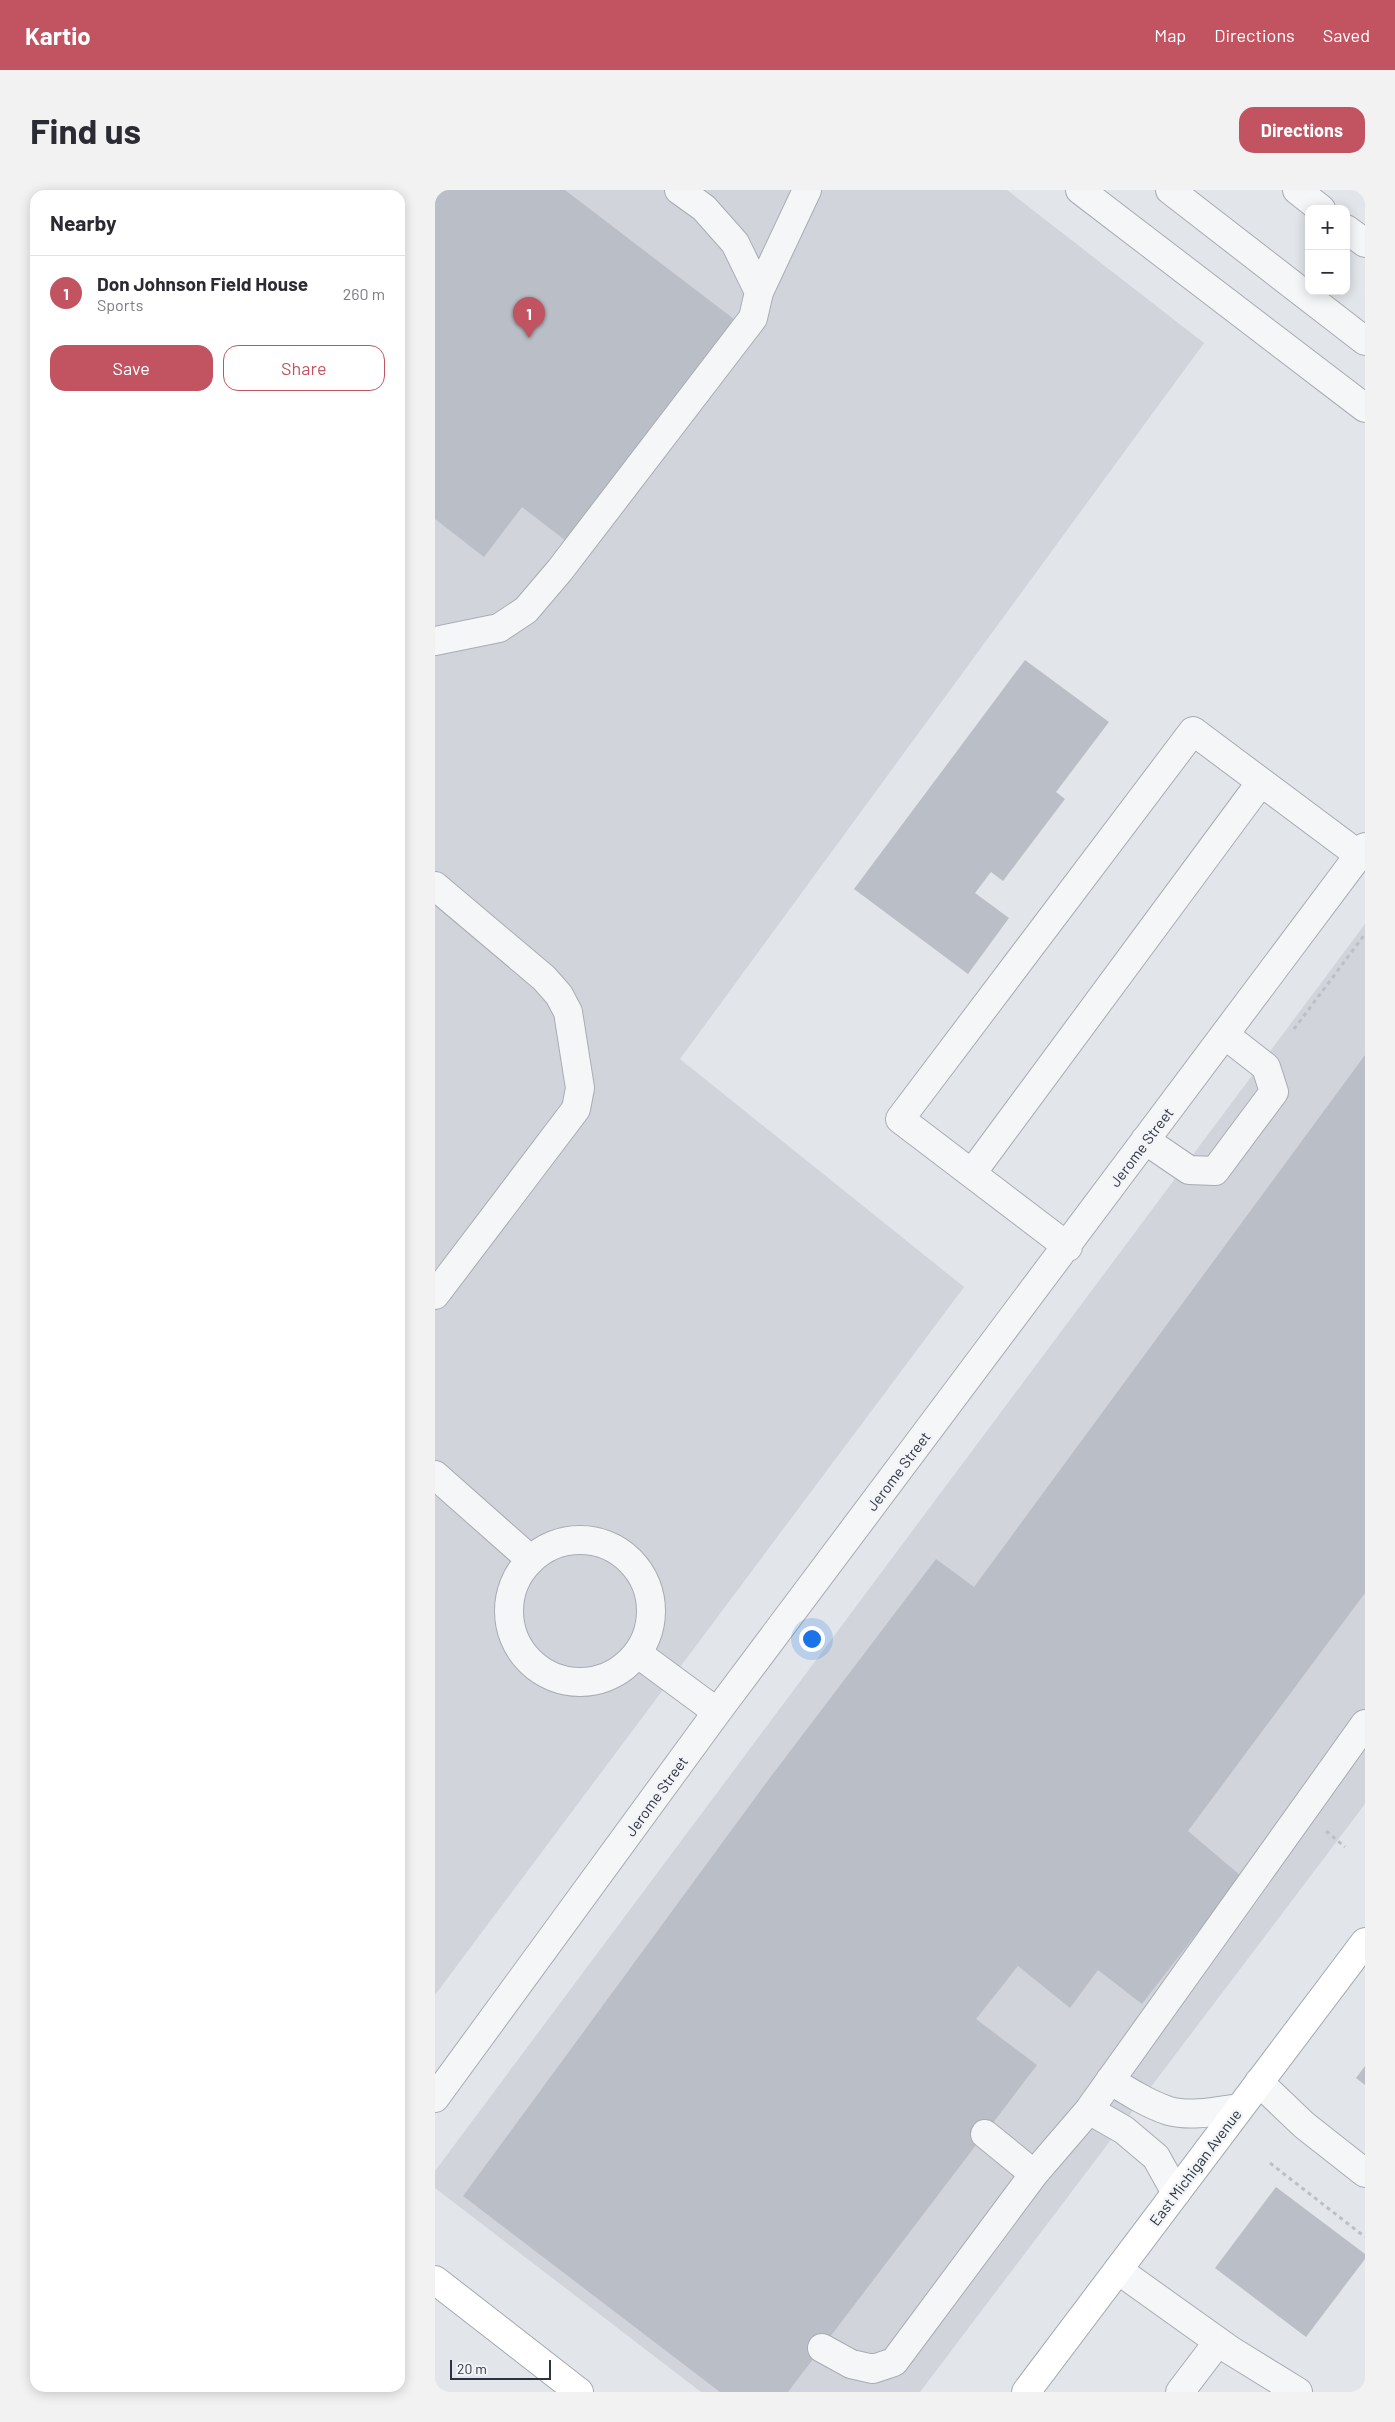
<!DOCTYPE html>
<meta charset="utf-8">
<style>
:root{--surface:#fff;--page:#f2f2f3;--text:#2b2b33;--muted:#7c7c81;--line:#e1e1e2;--accent:#c25461}
body{margin:0;font-family:Barlow,sans-serif;background:var(--page);color:var(--text)}
.controls{position:absolute;right:15px;top:15px;display:grid;overflow:hidden;border-radius:10px;box-shadow:0 2px 12px #0003}
.controls button{width:45px;height:45px;display:grid;place-items:center;padding:0;border:0;border-bottom:1px solid var(--line);background:var(--surface);color:var(--text);font:25px sans-serif}
.scale{position:absolute;left:15px;bottom:12px;width:101px;box-sizing:border-box;padding-left:5px;border:2px solid #2c3340;border-top:0;font-size:14px;line-height:18px;white-space:nowrap;color:#2c3340;-webkit-text-stroke:4px #f2f4f7;paint-order:stroke}
.you{position:absolute;left:376px;top:1448px;width:18px;height:18px;margin:-12px;border:4px solid #fff;border-radius:50%;background:#1a73e8;box-shadow:0 0 0 8px #1a73e833}
.badge{display:grid;place-items:center;width:32px;height:32px;border-radius:50%;background:var(--accent);color:#fff;font-size:16px;font-weight:700}
.pin{position:absolute;translate:-50% -41px;filter:drop-shadow(0 1px 2px #0008)}
.pin::after{content:'';position:absolute;top:26px;width:18px;height:15px;background:inherit;clip-path:polygon(0 0,100% 0,50% 100%)}
.list{margin:0;padding:0;list-style:none}
h2{display:flex;justify-content:space-between;align-items:center;height:65px;margin:0;padding:0 20px;font-size:21px}
h2 small{font-size:16px;font-weight:400;color:var(--muted)}
.list li{display:grid;grid-template-columns:32px 1fr auto;gap:15px;align-items:center;box-sizing:border-box;height:75px;padding:0 20px;border-top:1px solid var(--line)}
.list b{display:block;font-size:19px;white-space:nowrap}
.list p{margin:0;font-size:16px;white-space:nowrap;color:var(--muted)}
.list em{font-size:16px;font-style:normal;color:var(--muted)}
.actions{display:flex;gap:10px;padding:15px 20px}
.actions a{flex:1;padding:11px 0;border:1px solid var(--accent);border-radius:15px;text-align:center;font-size:18px;color:var(--accent)}
.actions .main{background:var(--accent);color:#fff}
.map{position:relative;flex:none;width:930px;height:2202px;overflow:hidden;border-radius:15px}
header{display:flex;align-items:center;gap:30px;box-sizing:border-box;height:70px;padding:0 25px;background:var(--accent);color:#fff}
header strong{font-size:24px}
nav{display:flex;gap:28px;margin-inline-start:auto;font-size:18px}
.intro{display:flex;align-items:center;justify-content:space-between;box-sizing:border-box;height:120px;padding:0 30px}
h1{margin:0;font-size:35px}
.button{padding:12px 22px;border-radius:15px;background:var(--accent);color:#fff;font-size:18px;font-weight:700}
main{display:flex;gap:30px;padding:0 30px}
aside{flex:1;background:var(--surface);border-radius:15px;box-shadow:0 2px 12px #0003}
.map>svg:first-child{display:block}
</style>
<header>
<strong>Kartio</strong>
<nav><a>Map</a><a>Directions</a><a>Saved</a></nav>
</header>
<div class="intro"><h1>Find us</h1><a class="button">Directions</a></div>
<main>
<aside>
<h2>Nearby<small></small></h2>
<ul class="list">
<li><span class="badge">1</span><div><b>Don Johnson Field House</b><p>Sports</p></div><em>260 m</em></li>
</ul>
<div class="actions"><a class="main">Save</a><a>Share</a></div>
</aside>
<div class="map">
<svg width="930" height="2202" viewBox="0 0 930 2202">
<rect width="100%" height="100%" fill="#e2e5e9"/>
<!-- built -->
<path fill="#d1d4db" d="M0 0H572L769 153 245 869 529 1097 0 1805Z
M930 734V1614L485 2202H266L0 1998V1981Z"/>
<!-- building -->
<path fill="#babec6" d="M0 0H130L304 133 135 354 87 317 49 367 0 329Z
M590 470 674 532 621 602 630 609 568 691 556 682 540 703 574 728 533 784 419 699Z
M930 865V1403L753 1641 806 1686 707 1814 663 1780 635 1818 583 1776 541 1829 602 1875 353 2202H285L28 2006 334 1589 501 1369 539 1397Z
M930 1876V1895L921 1888Z
M841 1997 930 2064V2069L871 2147 780 2078Z"/>
<g fill="none" stroke-linecap="round" stroke-linejoin="round">
<!-- minor casing -->
<g stroke="#a8acb3" stroke-width="30">
<path id="minor" d="M645 0 930 218
M735 0 930 151
M862 0 886 19
M911 39 930 53
M324 102 372 0
M0 451 64 438 91 420 125 380 318 128 324 102 300 53 269 18 244 0
M0 696 109 788 124 805 133 822 145 898 141 919 0 1105
M710 950 754 980 780 981 839 902 831 877 790 845
M537 983 826 592
M633 1057 465 929 758 541 924 665
M0 1285 96 1370
M74 1421a71 71 0 1 1 142 0a71 71 0 1 1-142 0Z
M202 1463 282 1522
M675 1890C694 1902 713 1914 734 1921 756 1927 783 1921 804 1918
M824 1892 869 1935 930 1983
M0 1908 282 1522 930 657
M654 1920 689 1940 721 1967 741 2003
M550 1944 599 1984
M683 2080 795 2160 863 2202
M387 2158 416 2174 438 2179 459 2172 599 1984 654 1920 930 1534
M745 2202 783 2152"/>
</g>
<!-- major casing -->
<g stroke="#a3a9b4" stroke-width="30">
<path id="major" d="M0 2090 144 2202
M591 2202 930 1752"/>
</g>
<!-- path -->
<path stroke="#bdbfc4" stroke-width="3" stroke-dasharray="4 4" stroke-linecap="butt" d="M859 839 930 744
M891 1641 910 1657
M835 1973 930 2047"/>
<!-- minor -->
<use href="#minor" stroke="#f5f6f8" stroke-width="28"/>
<!-- major -->
<use href="#major" stroke="#fff" stroke-width="28"/>
</g>
<g text-anchor="middle" dominant-baseline="central" stroke-width="5" stroke-linejoin="round" paint-order="stroke">
<!-- street labels -->
<g font-size="15" fill="#2c3340" stroke="#f2f4f7">
<text transform="translate(706 957) rotate(-53)">Jerome Street</text>
<text transform="translate(463 1281) rotate(-53)">Jerome Street</text>
<text transform="translate(221 1606) rotate(-54)">Jerome Street</text>
<text transform="translate(760 1977) rotate(-53)">East Michigan Avenue</text>
</g>
</g>
</svg>
<div class="controls">
<button>+</button>
<button>−</button>
</div>
<div class="scale">20 m</div>
<div class="you"></div>
<div class="pin badge" style="left:94px;top:148px">1</div>
</div>
</main>
